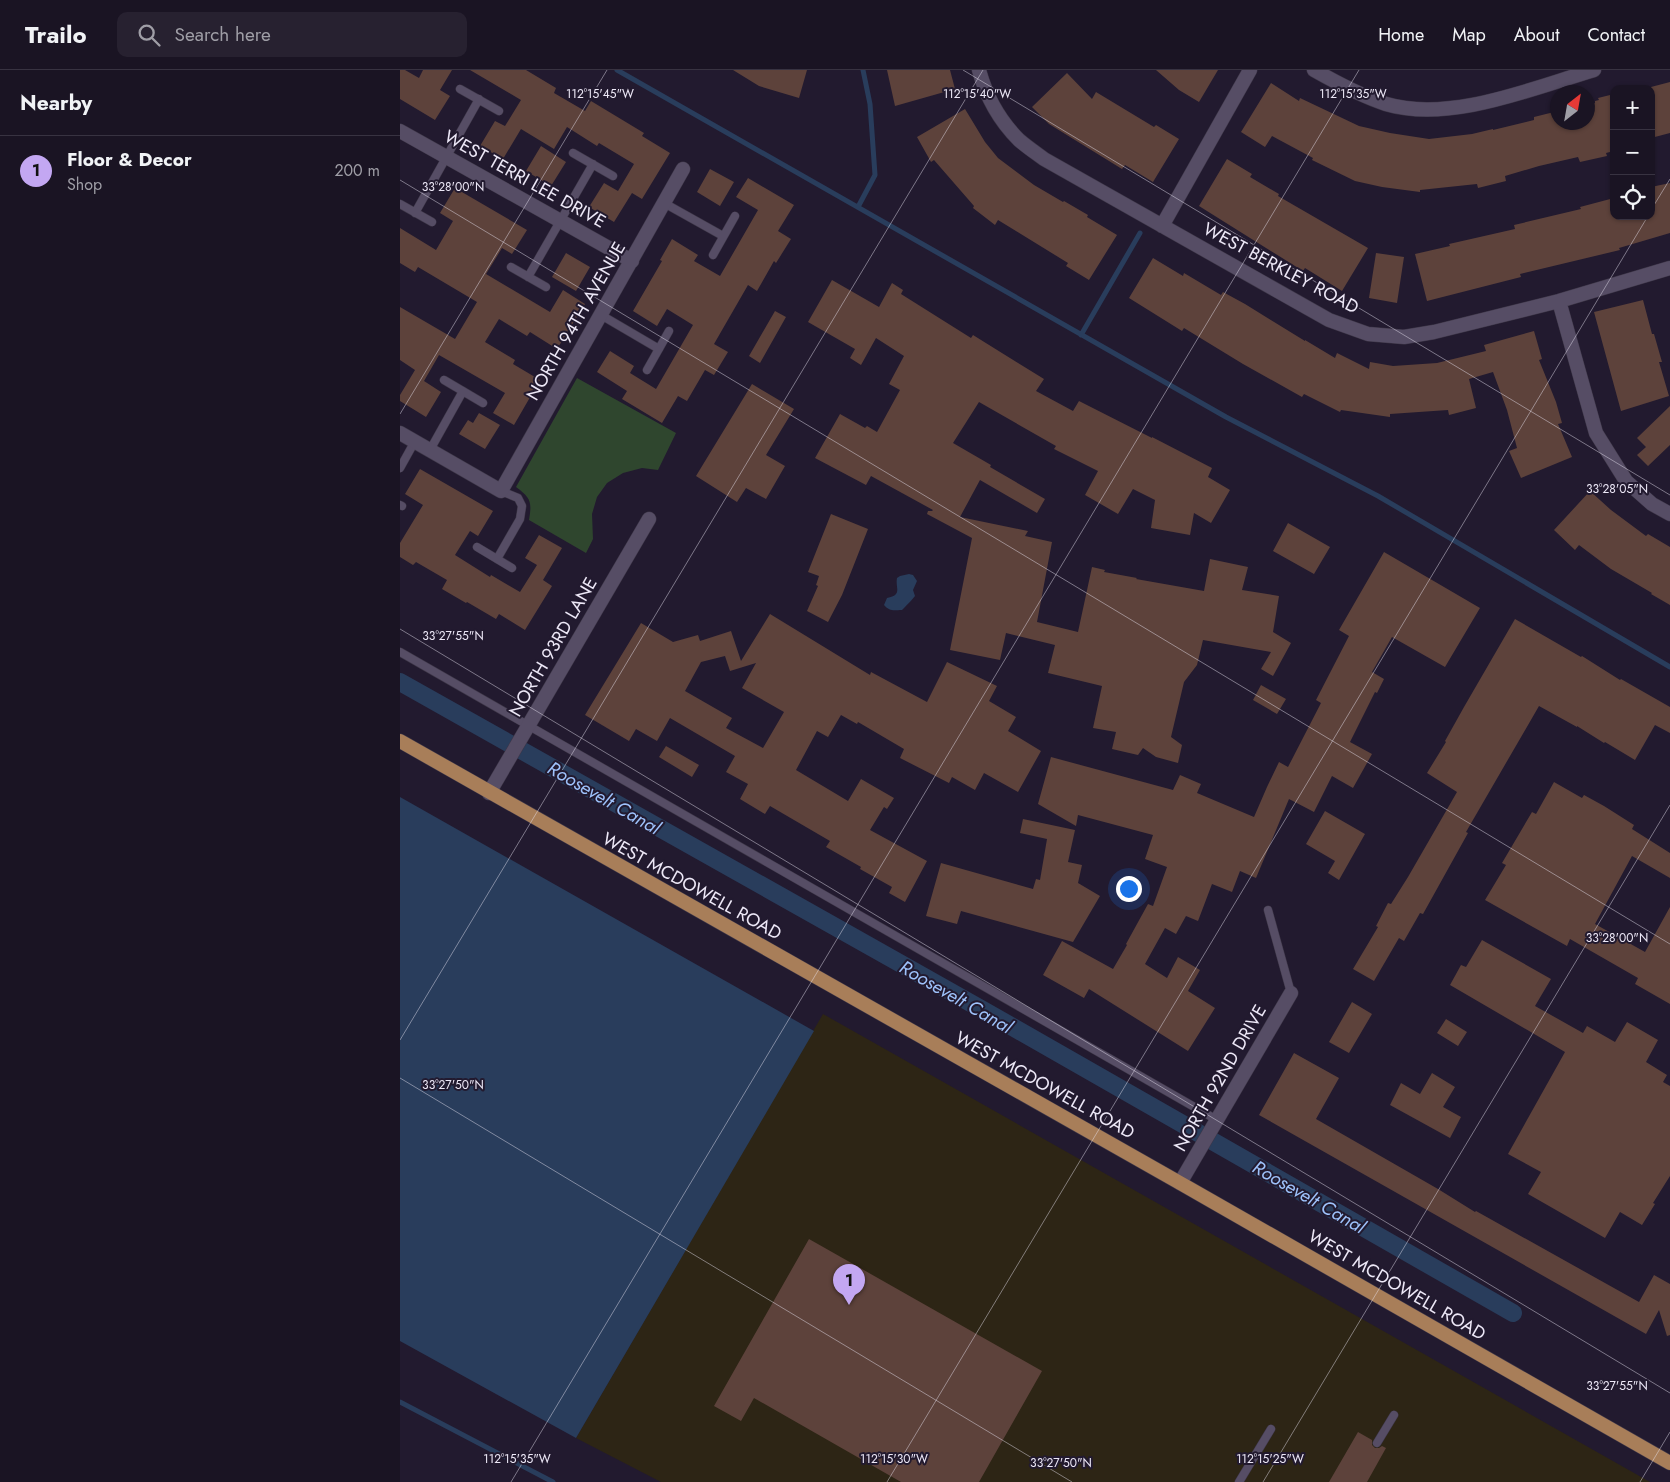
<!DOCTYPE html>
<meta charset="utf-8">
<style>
:root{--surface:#1a1423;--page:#272130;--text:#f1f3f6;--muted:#9f9ea6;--line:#383341;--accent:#c3a7f2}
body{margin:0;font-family:Jost,sans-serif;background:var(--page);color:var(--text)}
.controls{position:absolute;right:15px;top:15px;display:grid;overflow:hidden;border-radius:10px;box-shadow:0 1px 4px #0004}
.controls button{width:45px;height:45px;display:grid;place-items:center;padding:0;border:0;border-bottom:1px solid var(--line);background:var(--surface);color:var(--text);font:25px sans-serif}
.compass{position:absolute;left:1150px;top:15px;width:45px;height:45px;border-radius:50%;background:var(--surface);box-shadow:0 1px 4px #0004;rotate:31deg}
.you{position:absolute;left:728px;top:818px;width:18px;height:18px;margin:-12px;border:4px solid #fff;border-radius:50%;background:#1a73e8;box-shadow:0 0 0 8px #1a73e833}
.badge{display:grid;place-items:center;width:32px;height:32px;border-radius:50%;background:var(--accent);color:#111;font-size:16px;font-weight:700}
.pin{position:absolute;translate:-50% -41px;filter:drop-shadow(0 1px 2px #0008)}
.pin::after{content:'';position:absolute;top:26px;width:18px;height:15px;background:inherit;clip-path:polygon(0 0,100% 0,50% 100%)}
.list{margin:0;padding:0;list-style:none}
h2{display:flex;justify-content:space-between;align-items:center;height:65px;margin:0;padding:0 20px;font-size:21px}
h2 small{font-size:16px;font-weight:400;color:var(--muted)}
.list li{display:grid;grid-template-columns:32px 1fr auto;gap:15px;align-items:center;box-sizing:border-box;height:70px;padding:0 20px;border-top:1px solid var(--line)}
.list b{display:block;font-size:19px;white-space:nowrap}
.list p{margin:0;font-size:16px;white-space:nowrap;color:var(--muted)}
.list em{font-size:16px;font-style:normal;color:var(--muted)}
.icon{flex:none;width:28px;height:28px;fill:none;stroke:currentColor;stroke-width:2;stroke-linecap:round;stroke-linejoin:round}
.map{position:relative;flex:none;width:1270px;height:1412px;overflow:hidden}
header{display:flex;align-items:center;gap:30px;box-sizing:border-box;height:70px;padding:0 25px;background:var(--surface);border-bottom:1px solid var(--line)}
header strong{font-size:24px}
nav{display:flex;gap:28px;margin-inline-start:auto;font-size:18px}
.search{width:350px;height:45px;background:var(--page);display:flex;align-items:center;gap:12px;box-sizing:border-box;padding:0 18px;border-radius:10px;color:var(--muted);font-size:19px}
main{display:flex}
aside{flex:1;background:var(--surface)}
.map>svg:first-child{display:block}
</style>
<header>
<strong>Trailo</strong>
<div class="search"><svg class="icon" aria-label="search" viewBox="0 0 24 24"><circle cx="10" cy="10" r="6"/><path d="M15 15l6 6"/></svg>Search here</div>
<nav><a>Home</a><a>Map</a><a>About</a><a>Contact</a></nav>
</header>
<main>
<aside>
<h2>Nearby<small></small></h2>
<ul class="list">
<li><span class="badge">1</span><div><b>Floor &amp; Decor</b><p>Shop</p></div><em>200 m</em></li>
</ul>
</aside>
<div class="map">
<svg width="1270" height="1412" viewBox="0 0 1270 1412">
<rect width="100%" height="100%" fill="#221a2f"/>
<!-- commercial -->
<path fill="#2d2515" d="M423 944 1250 1412H261L176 1368Z"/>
<!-- green -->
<path fill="#2f462e" d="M177 308 276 363 258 400 242 398 223 403 207 413 197 427 192 444 193 469 186 483 129 450C132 432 131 428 116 417Z"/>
<!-- water -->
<path fill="#293d5c" d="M509 504 513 505 517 511 513 520 515 526C513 529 505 537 502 540 494 540 490 542 484 535L487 528C503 525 495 518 497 508L500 506Z
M0 727 414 961 176 1368 0 1271Z"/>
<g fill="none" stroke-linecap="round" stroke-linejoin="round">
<!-- stream -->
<path stroke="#293d5c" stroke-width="5" d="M217 0 826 347 978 426 1270 597
M458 137 475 105 470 34 463 0
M681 265 740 163
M0 1332 153 1412"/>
<!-- canal -->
<path stroke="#293d5c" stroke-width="18" d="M0 612 583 940 1113 1243"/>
</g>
<!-- building -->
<path fill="#5d423b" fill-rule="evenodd" d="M0 0H5L19 8 23 0H52L40 20 50 26 35 50 0 29Z
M70 0H126L156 18 154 23 185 41 191 31 244 63 242 66 270 83 242 129 232 123 214 152 189 137 204 113 218 121 234 94 199 73 197 76 167 57 154 79 121 59 103 89 80 76 95 51 105 56 121 30Z
M333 0H407L399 28 359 16Z
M487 0H550L555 19 495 36Z
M756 0H818L799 32 779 20Z
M667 3 692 29 696 22 754 57 756 55 779 69 753 112 725 95 722 99 649 54 632 37Z
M1270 12V63L1251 68V17Z
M871 13 899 31 900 28 959 56 990 63 1029 69 1072 64 1093 59V60L1134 50V47L1158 41V52H1188V34L1195 33V31L1199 30 1198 28 1214 24V81L1206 83 1207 86 1180 92 1178 87 1139 96 1105 106 1106 111 1078 118 1077 114 1020 120V122L982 117 955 111 912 90 913 88 872 66 865 77 841 62Z
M565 39 585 72 598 88 634 115 663 132 664 131 688 145 687 147 717 165 689 210 666 196 668 193 598 150 595 155 573 138 574 136 534 90 531 92 517 67Z
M141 76 166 92 151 116 126 101Z
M827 89 852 104 850 107 879 124 878 126 968 178 942 221 905 198 903 201 799 136Z
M310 99 334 112 320 136 297 122Z
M348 108 394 135 378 161 391 169 376 193 374 191 357 221 348 215 314 274 328 282 314 305 305 300 287 331 278 326 262 353 222 329 227 321 197 302 210 281 234 296 230 303 256 319 293 255 267 239 257 256 233 241 262 191 260 190 272 169 298 185 294 191 320 206 358 140 336 127Z
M1270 113V163L1219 178 1220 180 1120 204 1121 207 1027 231 1015 184 1050 176 1049 174 1115 159 1114 155 1181 139 1180 137 1214 128V146H1251V117Z
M55 118 127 160 112 184 102 178 86 204 150 242 163 220 185 234 157 279 130 262 127 266 99 249 85 272 115 290 113 294 140 310 114 355 93 343 105 323 39 285 24 311 41 322 26 347 0 331V325L15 300 0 290V237L55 269 77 232 18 197 15 202 0 193V158L36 180 53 151 40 143Z
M166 183 190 197 176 221 152 207Z
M976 183 1004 187 997 233 969 228Z
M753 188 783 206 784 203 821 225 823 222 845 234 905 271V270L935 288 937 283 969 299 970 292 993 296 1037 293 1086 281 1084 275 1134 261 1142 289 1139 290 1156 332 1162 353 1158 354 1172 387 1121 408 1109 381 1117 378 1107 340 1093 302 1069 309 1076 338 1049 345 1048 340 990 344V347L941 340 940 342 904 324 902 327 843 294 784 258 782 261 729 228Z
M432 210 479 237 492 213 503 220 501 224 571 268 573 265 644 309 636 321 673 341 679 331 752 368V367L812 398 808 407 830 420 811 453 794 443 790 465 751 458 755 430 733 419 718 444 685 425 698 401 654 379 656 376 579 332 553 373 591 395 590 397 645 429 637 443 580 410 560 447 628 461 625 466 652 472 637 552 678 562 692 497 705 500 704 502 737 508 736 509 804 521 810 489 848 497 842 520 879 526 873 562 891 573 873 606 861 599 871 582 803 570 797 595 784 612 771 667 782 675 778 693 756 687 743 678 738 685 712 679 716 662 693 658 702 616 648 603 655 575 606 563 600 590 550 580 572 468 527 444 528 441H532L533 440 471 406 466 415 415 388 440 344 465 358 467 356 477 362 500 320 489 314 504 286 476 268 461 295 450 288 455 279 408 252Z
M1243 230 1252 264H1254L1262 292H1259L1269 326 1221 341 1194 242Z
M375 241 386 247 360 293 349 286Z
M352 314 394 339 366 385 385 396 366 429 346 418 337 432 296 406Z
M1270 336V375L1248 396 1237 385 1246 377 1237 368Z
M79 343 100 355 85 379 59 364 68 350 73 353Z
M20 399 93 441 78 466 70 461 55 485 90 507 91 505 120 522 137 495 125 488 139 465 162 478 143 510 152 516 125 560 99 544 96 549 67 532 66 533 42 519 47 510 16 492 13 495 0 487V473L23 435 5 424Z
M1190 421 1211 440 1246 466 1248 464 1270 477V535L1251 524 1252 523 1211 499 1179 475 1175 480 1154 460Z
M431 444 468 459 442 525 428 552 407 541 418 516 416 515 419 506 408 502Z
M888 453 930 477 914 504 873 481Z
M984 482 1080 538 1045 597 992 567 972 602 984 609 977 623 975 622 950 672 972 684 953 718 932 706 914 742 889 729 856 808 840 801 832 822 812 814 798 851 786 846 776 864 765 858 745 894 767 908 778 887 800 900 788 921 815 938 788 981 689 919 684 928 643 905 662 871 713 899 727 875 726 874 748 834 753 836 767 797 745 789 753 765 678 745 676 756 638 734 651 687 773 720 780 705 801 714 797 723 854 747 867 717 879 692 888 697 921 633 916 630 949 566 939 560Z
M370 544 470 605 471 602 527 632 547 592 597 616 589 631 616 647 608 661 641 681 618 722 584 703 575 720 552 707 549 713 500 688 504 679 458 652 457 654 441 645 428 667 417 661 396 700 448 731 461 709 494 728 487 739 484 737 470 760 527 791 505 832 489 823 492 817 460 799 461 797 426 777 430 771 370 736 365 744 340 729 348 714 326 702 335 686 270 648 257 671 236 659 229 671 185 645 241 553 273 572 298 565 300 571 331 561 341 591ZM325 586 330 601 356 593 342 618 384 642 363 678 326 658 332 648 285 621 301 592Z
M1115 549 1181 587 1182 586 1220 610 1221 609 1270 637V663L1255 655 1235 690 1205 672 1204 673 1177 656V657L1139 636 1066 762 1068 763 1023 844 1020 843 1004 871 999 868 974 911 953 899 978 857 976 856 988 833 991 834 1008 807 1057 722 1027 703 1046 672 1045 671 1064 637Z
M861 615 886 629 877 644 853 630Z
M266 676 299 695 292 707 259 687Z
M1154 712 1182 728 1184 725 1204 736 1234 755 1232 759 1270 783V808L1232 786 1195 854 1245 882 1270 837V934L1235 914 1238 908 1170 869 1167 876 1085 830 1106 795 1102 793 1132 742 1136 744Z
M925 741 965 764 939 810 928 803 935 791 906 774Z
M623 749 675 760 668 792 682 795 678 813 700 826 673 872 561 841 557 854 526 846 541 793 633 819 636 809 640 810 647 769 620 763Z
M1082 870 1151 909 1135 936 1183 963 1187 956 1215 972 1227 952 1258 970 1246 992 1267 1005 1263 1012 1270 1016V1106L1253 1133 1255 1134 1242 1155 1220 1142 1205 1168 1128 1124 1141 1102 1108 1084 1165 982 1050 915 1061 895 1066 897Z
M952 932 972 944 949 983 929 972Z
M1046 949 1067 962 1058 976 1037 963Z
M894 983 939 1008 916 1049 1038 1119 1075 1142 1076 1141 1239 1232 1254 1205 1270 1214V1265L1267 1266 1259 1240 1246 1264 859 1045Z
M1032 1003 1055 1017 1043 1037 1061 1047 1050 1068 990 1035 1001 1013 1020 1024Z
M409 1169 642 1301 579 1412H501L354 1328 341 1351 314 1336Z
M958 1362 972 1370V1375L975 1378H979L982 1376 986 1378 967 1412H929Z"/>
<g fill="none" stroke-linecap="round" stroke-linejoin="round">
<!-- service casing -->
<g stroke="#3e3748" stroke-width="9">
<path id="service" d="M60 19 99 41
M173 83 213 106
M264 133 323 166
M0 134 32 152
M15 143 79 29
M313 185 335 146
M111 197 146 217
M128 207 193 94
M201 245 259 279
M247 300 269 261
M44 310 83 333
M30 380 63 321
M0 398 15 371
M0 435 2 436
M77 477 112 498
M97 489 120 449 122 436 118 428 101 421
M0 582 817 1050
M868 840 891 923
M977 1373 994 1345
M839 1412 871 1359"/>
</g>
<!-- minor casing -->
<g stroke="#3e3748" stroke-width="15">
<path id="minor" d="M579 0C586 26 600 51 619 70 627 77 636 83 644 89L929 250 968 264 1004 267 1034 262 1159 231 1270 198
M914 0C937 13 961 26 986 34 1050 53 1133 18 1194 0
M0 61 232 191
M762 156 850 0
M1159 231 1196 363 1226 411 1252 434 1270 444
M0 363 101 421 283 99
M89 723 249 449
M780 1113 891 923"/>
</g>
<!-- primary casing -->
<g stroke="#3e3748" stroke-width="15">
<path id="primary" d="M0 671 780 1113 1270 1393"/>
</g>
<!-- service -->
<use href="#service" stroke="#564d65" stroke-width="8"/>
<!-- minor -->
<use href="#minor" stroke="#564d65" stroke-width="14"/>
<!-- primary -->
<use href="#primary" stroke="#a87e59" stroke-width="14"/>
</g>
<!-- ticks -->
<path fill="none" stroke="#ede8f7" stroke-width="1" stroke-opacity="0.45" d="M563 0 1270 425M0 110 1270 874M1251 140 1270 109M0 344 207 0M0 559 1270 1323M0 970 583 0M0 1008 672 1412M111 1412 959 0M487 1412 1248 146M863 1412 1270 735M1240 1412 1270 1362"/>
<g text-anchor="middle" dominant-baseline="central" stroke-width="4" stroke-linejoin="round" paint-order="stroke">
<!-- street labels -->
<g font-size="18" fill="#ede8f7" stroke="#221a2f">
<text transform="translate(125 109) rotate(29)">WEST TERRI LEE DRIVE</text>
<text transform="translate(881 198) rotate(28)">WEST BERKLEY ROAD</text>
<text transform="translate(176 251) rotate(-60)">NORTH 94TH AVENUE</text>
<text transform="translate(153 577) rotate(-60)">NORTH 93RD LANE</text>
<text transform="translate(292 816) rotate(29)">WEST MCDOWELL ROAD</text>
<text transform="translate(820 1008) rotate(-60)">NORTH 92ND DRIVE</text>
<text transform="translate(645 1015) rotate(29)">WEST MCDOWELL ROAD</text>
<text transform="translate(997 1215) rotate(30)">WEST MCDOWELL ROAD</text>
</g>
<!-- water labels -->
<g font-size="19" font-style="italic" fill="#9ec2fb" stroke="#221a2f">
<text transform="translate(204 728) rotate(30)">Roosevelt Canal</text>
<text transform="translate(556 927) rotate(30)">Roosevelt Canal</text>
<text transform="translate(909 1127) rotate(30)">Roosevelt Canal</text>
</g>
</g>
<g font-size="12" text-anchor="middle" fill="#ede8f7" stroke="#221a2f" stroke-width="4" stroke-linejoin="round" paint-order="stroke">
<text x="200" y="28">112°15'45"W</text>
<text x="577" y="28">112°15'40"W</text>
<text x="953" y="28">112°15'35"W</text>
<text x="53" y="121">33°28'00"N</text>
<text x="1217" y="423">33°28'05"N</text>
<text x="53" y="570">33°27'55"N</text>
<text x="1217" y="872">33°28'00"N</text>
<text x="53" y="1019">33°27'50"N</text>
<text x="1217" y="1320">33°27'55"N</text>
<text x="117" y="1393">112°15'35"W</text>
<text x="494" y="1393">112°15'30"W</text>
<text x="870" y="1393">112°15'25"W</text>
<text x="661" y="1397">33°27'50"N</text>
</g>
</svg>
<div class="controls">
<button>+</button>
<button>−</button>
<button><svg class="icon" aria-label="locate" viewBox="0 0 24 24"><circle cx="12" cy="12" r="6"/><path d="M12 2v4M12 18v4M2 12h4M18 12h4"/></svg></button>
</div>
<svg class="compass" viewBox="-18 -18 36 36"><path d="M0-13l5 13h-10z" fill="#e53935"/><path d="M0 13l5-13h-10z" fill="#9f9ea6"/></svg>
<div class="you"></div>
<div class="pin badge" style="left:449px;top:1235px">1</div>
</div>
</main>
